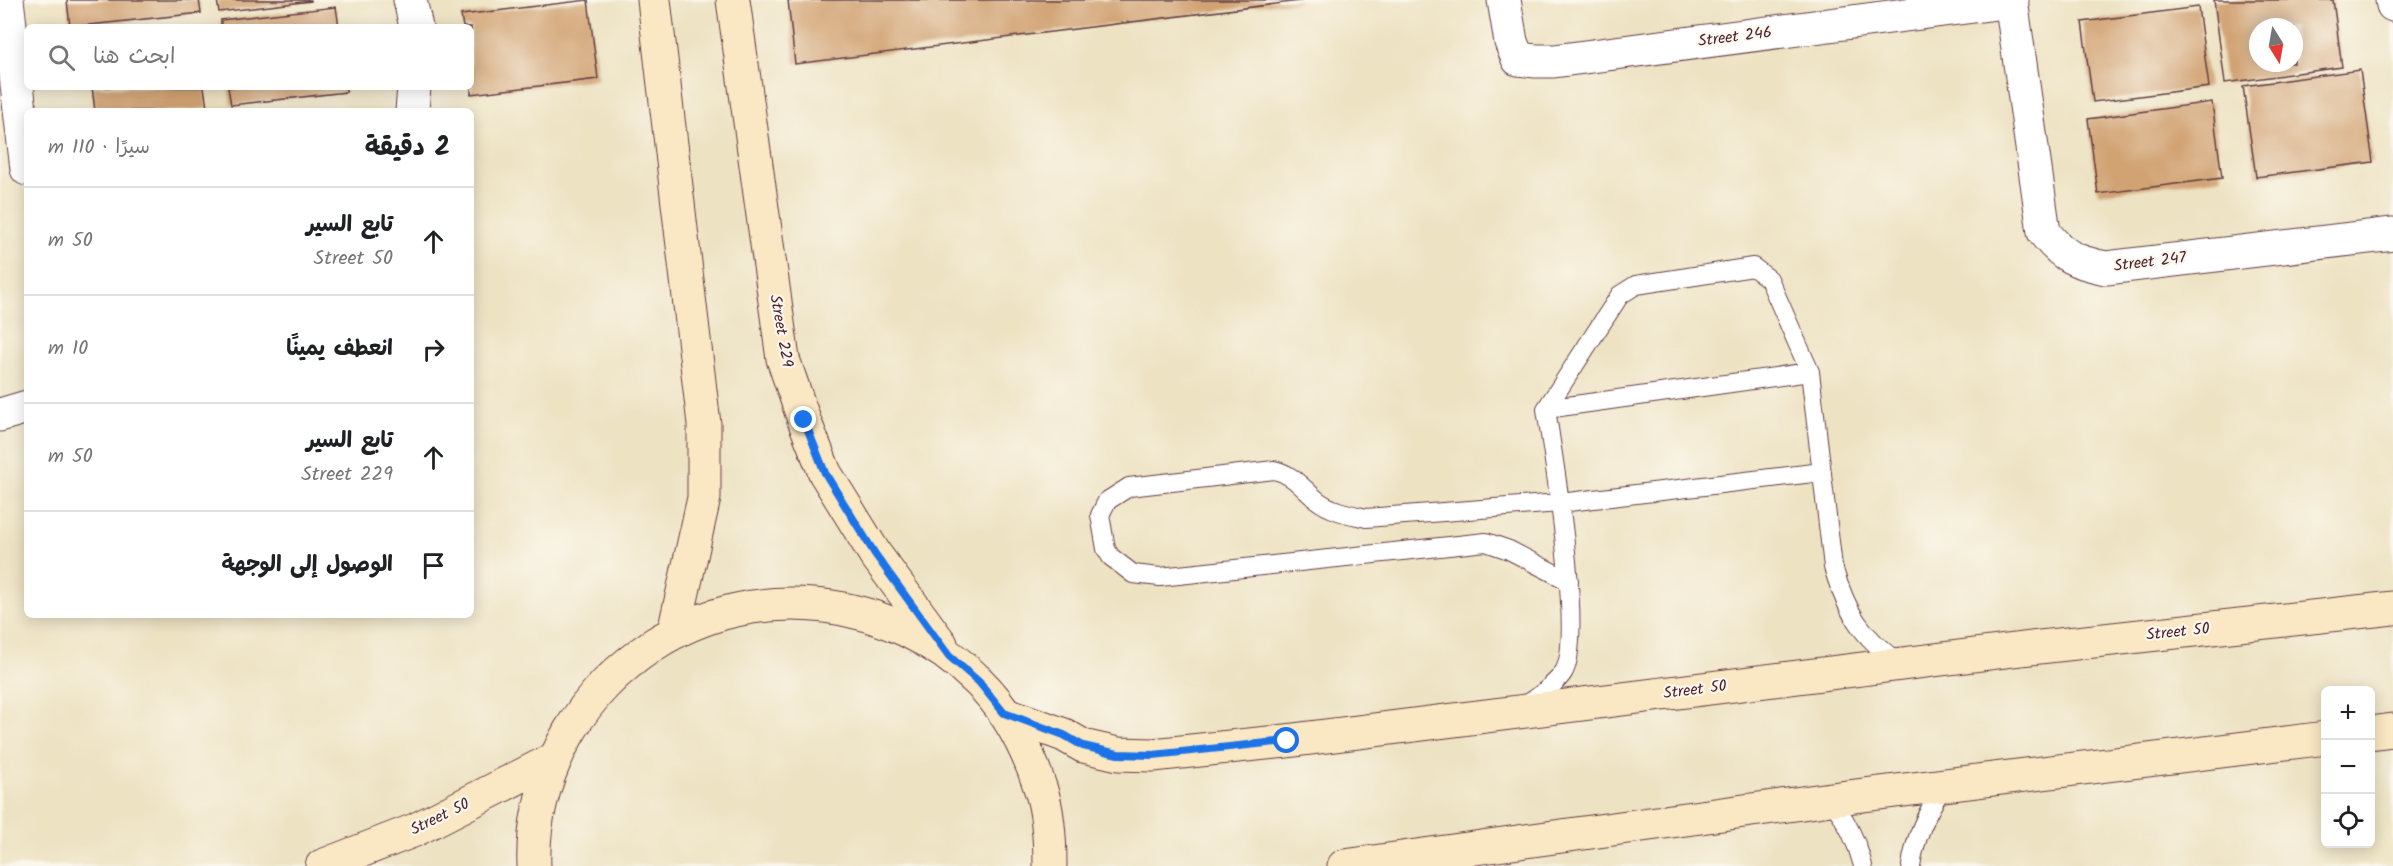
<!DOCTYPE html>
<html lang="ar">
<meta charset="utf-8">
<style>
:root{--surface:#fff;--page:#f6f6f6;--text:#202124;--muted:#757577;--line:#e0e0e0}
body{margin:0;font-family:Kalam,"Playpen Sans Arabic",sans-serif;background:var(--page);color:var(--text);direction:rtl}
.controls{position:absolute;right:18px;bottom:18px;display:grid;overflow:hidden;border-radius:9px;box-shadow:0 3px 15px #0003}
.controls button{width:54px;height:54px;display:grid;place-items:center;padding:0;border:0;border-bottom:2px solid var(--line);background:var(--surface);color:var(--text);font:30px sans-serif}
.compass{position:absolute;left:2249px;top:18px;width:54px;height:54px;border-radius:50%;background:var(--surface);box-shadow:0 3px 15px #0003;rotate:169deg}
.stop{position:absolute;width:18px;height:18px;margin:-14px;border:4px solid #1a73e8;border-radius:50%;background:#fff}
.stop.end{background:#1a73e8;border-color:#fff;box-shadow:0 2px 6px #0008}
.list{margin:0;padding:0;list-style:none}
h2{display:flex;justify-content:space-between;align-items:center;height:78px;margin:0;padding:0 24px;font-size:26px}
h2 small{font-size:20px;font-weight:400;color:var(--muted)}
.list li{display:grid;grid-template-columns:39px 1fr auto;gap:18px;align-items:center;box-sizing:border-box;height:108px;padding:0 24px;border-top:2px solid var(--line)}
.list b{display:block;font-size:22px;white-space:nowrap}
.list p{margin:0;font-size:20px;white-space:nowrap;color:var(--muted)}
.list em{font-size:20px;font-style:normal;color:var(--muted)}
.icon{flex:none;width:33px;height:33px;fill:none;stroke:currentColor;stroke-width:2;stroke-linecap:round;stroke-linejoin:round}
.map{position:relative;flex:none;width:2393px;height:866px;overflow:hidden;direction:ltr}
.search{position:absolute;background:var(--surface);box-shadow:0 3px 15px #0003;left:24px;top:24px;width:450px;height:66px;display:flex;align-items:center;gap:15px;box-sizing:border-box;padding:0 21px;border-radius:9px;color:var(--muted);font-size:22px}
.panel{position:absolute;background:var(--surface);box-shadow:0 3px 15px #0003;left:24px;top:108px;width:450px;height:510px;border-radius:9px;direction:rtl}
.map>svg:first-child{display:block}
</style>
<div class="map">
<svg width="2393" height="866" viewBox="0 0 2393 866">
<rect width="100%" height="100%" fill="#fbf7ec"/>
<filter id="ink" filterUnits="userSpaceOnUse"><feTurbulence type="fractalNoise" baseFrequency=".0167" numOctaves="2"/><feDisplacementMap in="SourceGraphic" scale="12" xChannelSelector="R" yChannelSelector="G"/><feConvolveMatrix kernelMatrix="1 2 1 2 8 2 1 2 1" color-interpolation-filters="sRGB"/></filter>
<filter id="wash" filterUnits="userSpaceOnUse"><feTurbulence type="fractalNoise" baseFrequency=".008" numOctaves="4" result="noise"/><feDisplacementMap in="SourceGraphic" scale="24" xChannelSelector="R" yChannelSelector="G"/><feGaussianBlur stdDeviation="1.35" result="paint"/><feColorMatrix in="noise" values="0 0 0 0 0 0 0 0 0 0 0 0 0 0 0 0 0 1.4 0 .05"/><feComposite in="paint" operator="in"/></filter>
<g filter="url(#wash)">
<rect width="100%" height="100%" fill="#ede2c2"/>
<g id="blocks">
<!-- building -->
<path fill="#d1a373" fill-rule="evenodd" d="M67 0H199L201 13 70 27Z
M217 0H311V1L219 12Z
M588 0 598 79 471 94V27H463L461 15Z
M788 0H1299L1300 1 795 64Z
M2214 0H2333L2342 67 2225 83ZM2258 27H2294V63H2258Z
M336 7 339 27H221V20Z
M2198 7 2209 87 2093 102 2082 22Z
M2360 70 2373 162 2256 177 2243 86Z
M92 87H204L207 108 178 111H95Z
M228 87H346V92L231 105Z
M2212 102 2222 178 2098 194 2088 119Z"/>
</g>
</g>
<g filter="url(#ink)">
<use href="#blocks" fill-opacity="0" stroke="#623c42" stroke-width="1.5"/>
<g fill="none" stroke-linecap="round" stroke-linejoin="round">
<!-- lane casing -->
<g stroke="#623c42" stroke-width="20">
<path id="lane" d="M1546 409 1810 372 1833 567C1846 610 1861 638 1900 663
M1569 581 1509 550 1486 542 1160 577 1133 574 1111 557 1106 549 1100 515 1107 501 1129 487 1274 470C1293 474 1302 488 1317 500 1331 511 1349 514 1366 518L1560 503 1822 472
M1525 706C1537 697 1554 686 1563 673 1585 640 1553 456 1546 409L1620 295 1636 285 1753 267 1769 279 1810 372
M1831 799C1846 820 1857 841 1863 866
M1911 866C1915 836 1928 810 1944 785"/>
</g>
<!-- street casing -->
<g stroke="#623c42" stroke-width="35">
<path id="street" d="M7 0 27 169
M410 0 416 27
M1504 0 1511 42 1518 59 1536 61H1554L2012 1
M2011 0 2044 232C2063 257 2076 262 2106 268L2393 234
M2392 0 2393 5
M412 111 414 87
M0 415 27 407"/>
</g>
<!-- secondary casing -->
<g stroke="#623c42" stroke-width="35">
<path id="secondary" d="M654 0 704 424V498L674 632
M733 0 783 359 804 420 825 473 875 554 941 644
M1004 713 1064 735 1083 746 1118 754 1153 755 1286 741 2022 649 2393 608
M2370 733 2393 730
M322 866 415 830 554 759
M534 866C532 819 546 773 569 732 591 695 617 669 653 645 756 578 891 595 978 681 1008 710 1028 750 1041 790 1049 814 1050 841 1050 866
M1344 866 1831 799 2326 738"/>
</g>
<!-- lane -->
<use href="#lane" stroke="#fff" stroke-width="18"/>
<!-- street -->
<use href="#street" stroke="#fff" stroke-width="33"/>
<!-- secondary -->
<use href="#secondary" stroke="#fae7c3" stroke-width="33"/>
</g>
</g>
<g fill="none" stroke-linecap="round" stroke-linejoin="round" filter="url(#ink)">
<!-- route -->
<path stroke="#1a73e8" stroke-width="8" d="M804 420 825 473 875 554 949 656 979 682 1004 713 1064 735 1083 746 1118 754 1153 755 1287 741"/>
</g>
<g text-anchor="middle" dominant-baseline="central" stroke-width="4.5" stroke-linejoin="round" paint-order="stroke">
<!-- street labels -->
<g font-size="16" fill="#4a1f2b" stroke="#fbf7ec">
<text transform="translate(1735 37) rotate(-7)">Street 246</text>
<text transform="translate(2150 262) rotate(-7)">Street 247</text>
<text transform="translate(781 331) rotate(80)">Street 229</text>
<text transform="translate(2178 632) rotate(-6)">Street 50</text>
<text transform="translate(1695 690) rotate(-7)">Street 50</text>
<text transform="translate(440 817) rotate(-26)">Street 50</text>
</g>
</g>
</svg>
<div class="controls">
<button>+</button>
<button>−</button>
<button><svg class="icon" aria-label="locate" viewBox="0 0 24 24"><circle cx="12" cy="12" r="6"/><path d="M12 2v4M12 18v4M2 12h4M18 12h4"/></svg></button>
</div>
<svg class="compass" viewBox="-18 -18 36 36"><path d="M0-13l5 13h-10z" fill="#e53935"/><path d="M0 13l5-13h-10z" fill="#757577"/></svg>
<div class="stop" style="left:1287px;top:741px"></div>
<div class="stop end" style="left:804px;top:420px"></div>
<div class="search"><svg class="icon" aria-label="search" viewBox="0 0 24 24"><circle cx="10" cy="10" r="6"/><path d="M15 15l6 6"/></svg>ابحث هنا</div>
<section class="panel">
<h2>2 دقيقة<small>سيرًا · 110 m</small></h2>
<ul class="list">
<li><svg class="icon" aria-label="ahead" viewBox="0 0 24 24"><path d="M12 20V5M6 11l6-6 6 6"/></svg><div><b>تابع السير</b><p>Street 50</p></div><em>50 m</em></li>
<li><svg class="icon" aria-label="right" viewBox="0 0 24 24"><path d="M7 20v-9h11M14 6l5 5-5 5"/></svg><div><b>انعطف يمينًا</b></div><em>10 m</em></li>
<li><svg class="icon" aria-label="ahead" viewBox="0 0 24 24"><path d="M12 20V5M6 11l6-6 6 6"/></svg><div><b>تابع السير</b><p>Street 229</p></div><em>50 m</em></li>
<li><svg class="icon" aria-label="arrive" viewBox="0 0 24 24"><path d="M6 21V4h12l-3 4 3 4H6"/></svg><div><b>الوصول إلى الوجهة</b></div></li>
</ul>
</section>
</div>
